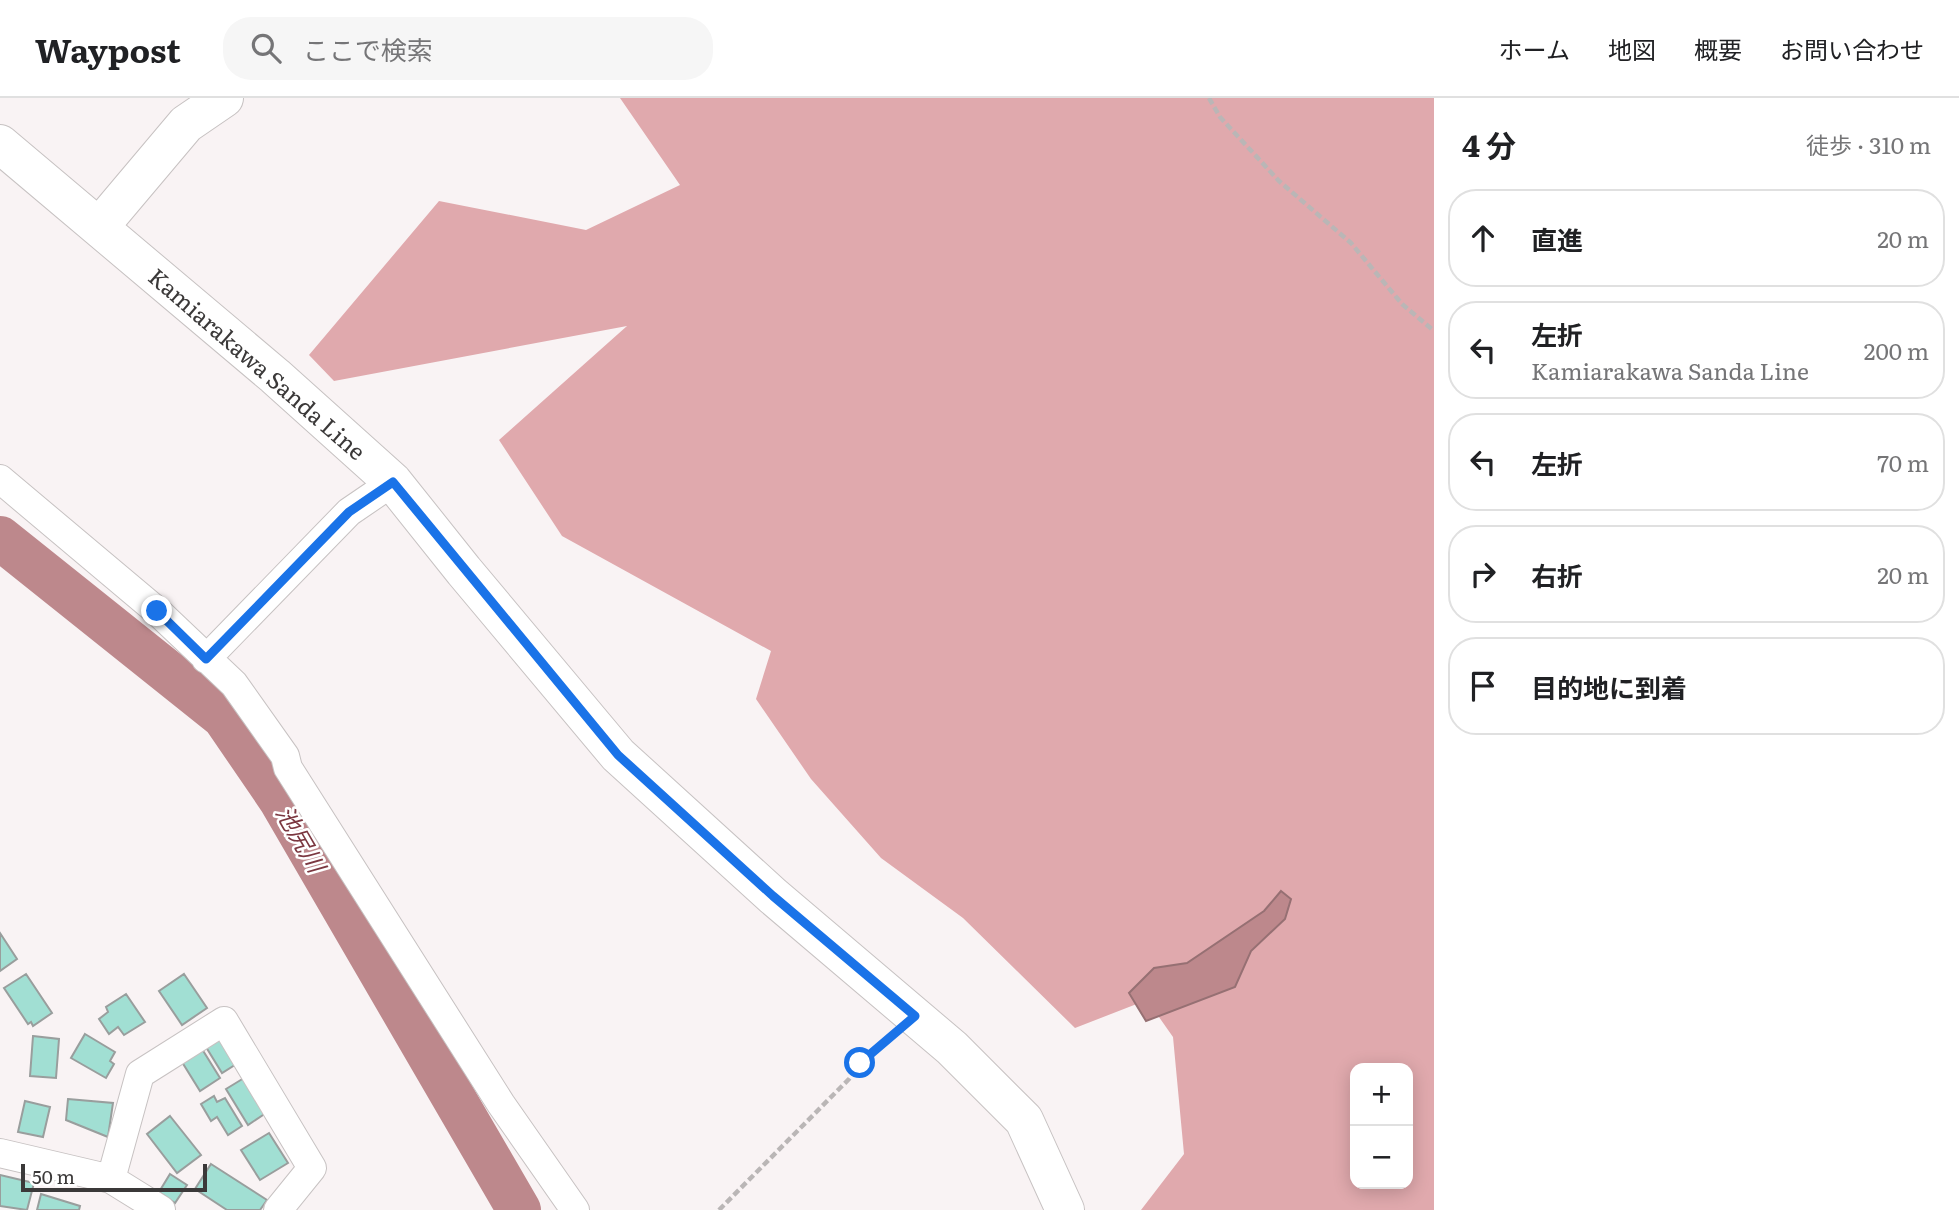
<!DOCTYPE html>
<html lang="ja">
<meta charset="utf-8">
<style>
:root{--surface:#fff;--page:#f6f6f6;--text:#202124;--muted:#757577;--line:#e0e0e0}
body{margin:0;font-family:Literata,"Noto Sans JP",serif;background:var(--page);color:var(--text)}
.controls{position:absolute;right:21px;bottom:21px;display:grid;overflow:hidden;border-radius:14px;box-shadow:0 4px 18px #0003}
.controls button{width:63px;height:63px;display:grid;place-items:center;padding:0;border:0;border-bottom:2px solid var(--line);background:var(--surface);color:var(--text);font:35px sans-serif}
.scale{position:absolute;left:21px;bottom:18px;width:186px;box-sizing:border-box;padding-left:7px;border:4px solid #3b3939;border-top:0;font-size:19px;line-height:24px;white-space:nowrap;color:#3b3939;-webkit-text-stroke:5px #fff;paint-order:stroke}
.stop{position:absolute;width:21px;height:21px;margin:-16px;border:5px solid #1a73e8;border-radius:50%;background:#fff}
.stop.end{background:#1a73e8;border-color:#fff;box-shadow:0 2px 7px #0008}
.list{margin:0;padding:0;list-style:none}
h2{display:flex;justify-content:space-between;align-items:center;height:91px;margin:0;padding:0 28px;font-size:30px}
h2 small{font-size:23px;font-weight:400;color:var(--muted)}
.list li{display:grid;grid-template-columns:46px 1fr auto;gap:21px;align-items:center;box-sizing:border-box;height:98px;margin:0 14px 14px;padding:0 14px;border:2px solid var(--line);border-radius:28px}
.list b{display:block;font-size:26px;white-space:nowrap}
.list p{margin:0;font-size:23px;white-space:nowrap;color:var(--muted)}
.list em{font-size:23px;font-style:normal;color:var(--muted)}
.icon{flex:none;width:38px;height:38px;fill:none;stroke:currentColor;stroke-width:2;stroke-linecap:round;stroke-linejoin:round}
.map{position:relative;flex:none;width:1434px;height:1112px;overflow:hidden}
header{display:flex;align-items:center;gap:42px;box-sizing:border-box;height:98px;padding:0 35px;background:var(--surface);border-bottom:2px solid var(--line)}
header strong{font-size:33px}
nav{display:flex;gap:38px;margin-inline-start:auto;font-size:24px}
.search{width:490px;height:63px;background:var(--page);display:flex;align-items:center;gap:18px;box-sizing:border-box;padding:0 24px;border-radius:28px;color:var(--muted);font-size:26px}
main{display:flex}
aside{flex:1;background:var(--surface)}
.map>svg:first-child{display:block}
</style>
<header>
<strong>Waypost</strong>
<div class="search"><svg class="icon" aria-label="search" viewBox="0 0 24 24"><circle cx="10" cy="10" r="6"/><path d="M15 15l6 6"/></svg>ここで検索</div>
<nav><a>ホーム</a><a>地図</a><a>概要</a><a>お問い合わせ</a></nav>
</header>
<main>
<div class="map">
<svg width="1434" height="1112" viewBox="0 0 1434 1112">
<rect width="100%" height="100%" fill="#f9f3f4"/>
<!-- forest -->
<path fill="#e0a9ad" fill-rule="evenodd" d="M620 0H1434V1112H1141L1184 1056 1173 939 1147 902 1075 930 963 820 881 760 811 681 756 601 771 553 562 438 499 342 627 228 334 283 309 257 439 103 586 132 680 87ZM1355 970H1408V1086H1355Z"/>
<!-- water -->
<path fill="#bd888c" stroke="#967073" stroke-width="2" d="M1281 793 1291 801 1285 821 1251 853 1235 889 1146 923 1129 895 1154 870 1187 865 1264 813Z"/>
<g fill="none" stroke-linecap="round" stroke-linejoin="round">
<!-- river -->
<path stroke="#bd888c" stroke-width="44" d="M0 440 224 619 280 701 519 1112"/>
</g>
<!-- building -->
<path fill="#a1dfd3" stroke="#999e9d" stroke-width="2" d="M0 835 17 861 0 873Z
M26 876 52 915 33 928 31 924 28 926 4 890Z
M184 876 207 910 182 927 159 893Z
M126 896 145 924 124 937 118 929 109 936 99 921 108 914 106 909Z
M85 936 115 954 110 963 114 966 106 980 71 960Z
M33 938 59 941 56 980 30 978Z
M221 939 238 965 222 975 206 949Z
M202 951 220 980 200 993 182 964Z
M244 980 266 1015 248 1027 226 991Z
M214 998 217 1004 225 1000 242 1028 228 1037 217 1019 211 1023 201 1006Z
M68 1001 113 1005 108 1039 66 1022Z
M25 1003 50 1009 43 1039 18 1034Z
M170 1018 201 1057 177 1075 147 1036Z
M269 1035 288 1065 260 1082 241 1052Z
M211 1066 267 1102 260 1112H227L195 1091Z
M170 1076 187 1087 175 1105 159 1094Z
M0 1077 34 1085 27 1112 0 1108Z
M41 1096 80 1108 79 1112H37Z"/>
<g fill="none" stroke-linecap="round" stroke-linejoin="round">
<!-- street casing -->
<g stroke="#c7c2c2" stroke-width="30">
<path id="street" d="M0 381 157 513 234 586 285 658 288 670 501 1006 575 1112
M206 561 349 414 393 384
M0 1055 111 1081 161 1112
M111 1081 140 976 224 923 312 1070 278 1112"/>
</g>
<!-- secondary casing -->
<g stroke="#c7c2c2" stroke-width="40">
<path id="secondary" d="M0 46 275 278 393 384 464 473 618 657 773 798 952 950 1024 1022 1065 1112
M100 128 186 26 224 0"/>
</g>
<!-- path -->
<path stroke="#bab6b6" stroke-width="4.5" stroke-dasharray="7 3.5" stroke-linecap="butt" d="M1209 0 1220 19 1279 83 1351 145 1402 206 1434 233
M719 1112 849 981 860 965 891 939"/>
<!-- street -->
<use href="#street" stroke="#fff" stroke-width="28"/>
<!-- secondary -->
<use href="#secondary" stroke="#fff" stroke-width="38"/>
</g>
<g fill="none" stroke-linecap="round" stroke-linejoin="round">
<!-- route -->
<path stroke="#1a73e8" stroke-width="9" d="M157 513 206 561 349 414 393 384 618 657 773 798 915 918 860 965"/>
</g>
<g text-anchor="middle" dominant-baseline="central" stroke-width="5" stroke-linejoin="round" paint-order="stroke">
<!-- street labels -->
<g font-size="23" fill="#3b3939" stroke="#fff">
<text transform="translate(258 265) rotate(41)">Kamiarakawa Sanda Line</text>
</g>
<!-- water labels -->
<g font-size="24" font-style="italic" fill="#7b3740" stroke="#fff">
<text transform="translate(302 740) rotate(60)">池尻川</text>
</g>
</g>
</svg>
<div class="controls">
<button>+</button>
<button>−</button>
</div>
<div class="scale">50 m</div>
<div class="stop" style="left:860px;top:965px"></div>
<div class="stop end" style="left:157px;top:513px"></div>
</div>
<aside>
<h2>4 分<small>徒歩 · 310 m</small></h2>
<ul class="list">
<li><svg class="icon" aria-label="ahead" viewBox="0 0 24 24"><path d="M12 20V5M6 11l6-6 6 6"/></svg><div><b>直進</b></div><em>20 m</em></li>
<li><svg class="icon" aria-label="left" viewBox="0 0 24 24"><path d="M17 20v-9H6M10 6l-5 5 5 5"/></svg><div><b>左折</b><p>Kamiarakawa Sanda Line</p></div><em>200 m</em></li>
<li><svg class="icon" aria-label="left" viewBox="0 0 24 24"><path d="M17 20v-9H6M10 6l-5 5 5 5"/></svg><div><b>左折</b></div><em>70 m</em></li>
<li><svg class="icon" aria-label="right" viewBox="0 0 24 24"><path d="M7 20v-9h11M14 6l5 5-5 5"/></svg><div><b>右折</b></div><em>20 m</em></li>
<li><svg class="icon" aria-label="arrive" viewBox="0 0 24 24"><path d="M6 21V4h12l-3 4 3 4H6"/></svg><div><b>目的地に到着</b></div></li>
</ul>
</aside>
</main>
